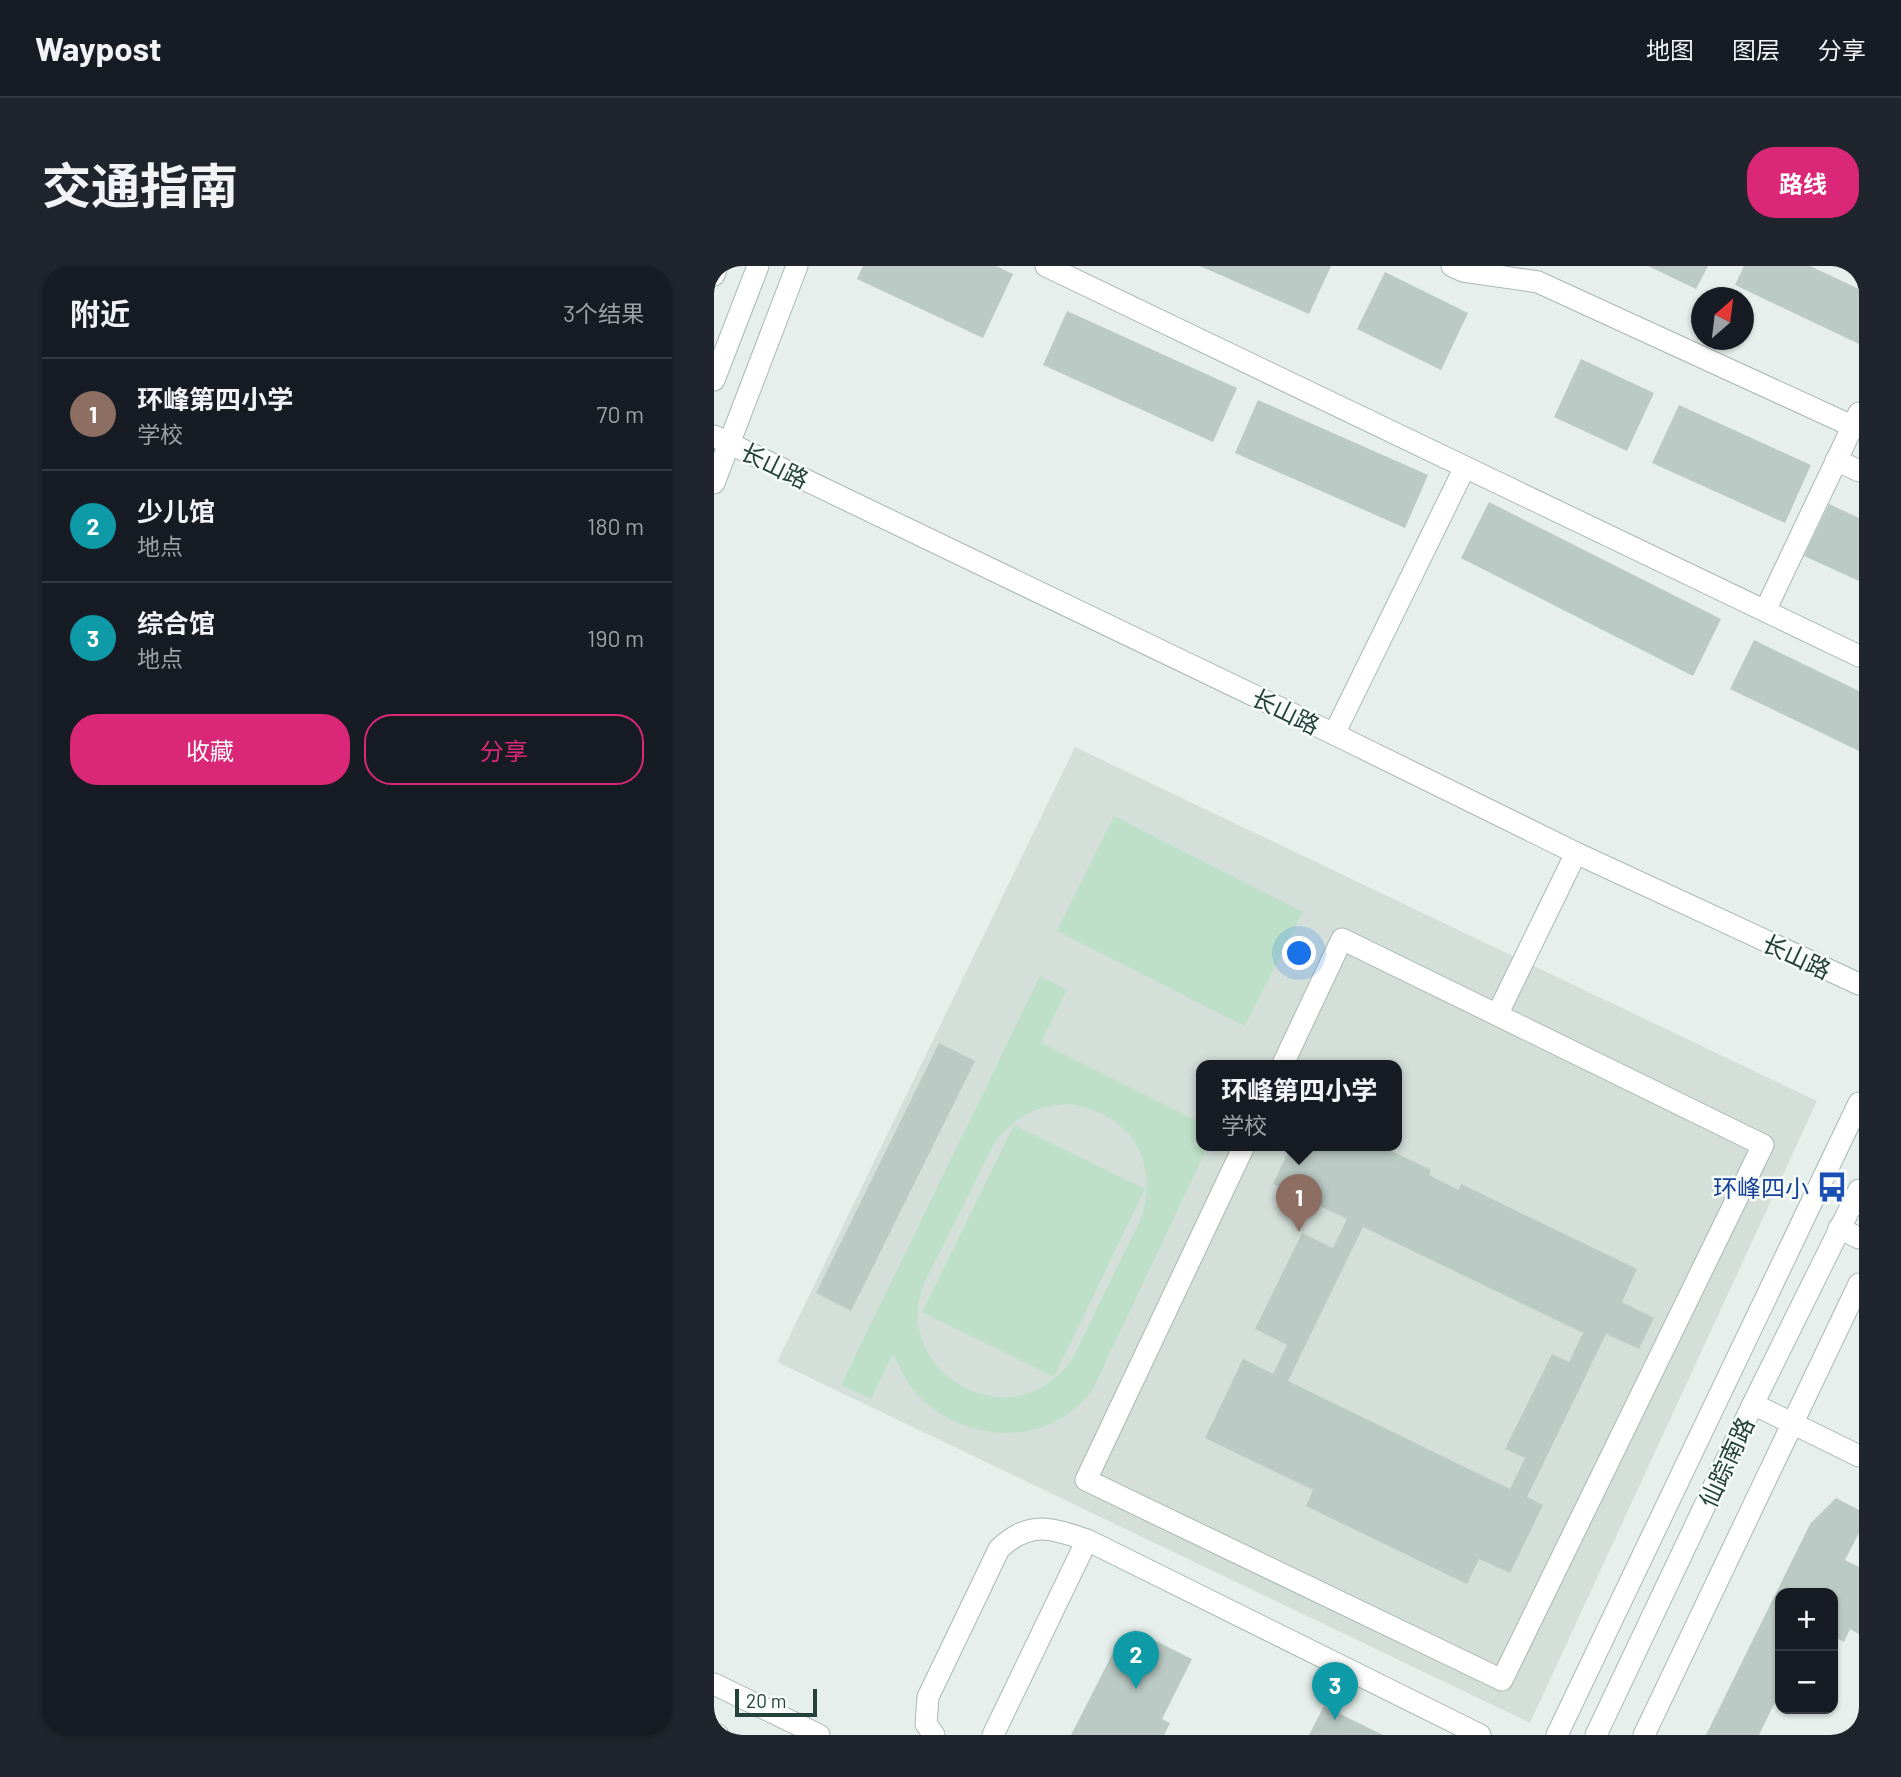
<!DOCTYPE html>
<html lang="zh">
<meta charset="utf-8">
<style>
:root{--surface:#171b24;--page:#20242c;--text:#f1f3f6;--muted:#9ea1a6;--line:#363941;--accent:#db2777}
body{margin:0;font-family:Barlow,"Noto Sans SC",sans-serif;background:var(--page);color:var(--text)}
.controls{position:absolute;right:21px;bottom:21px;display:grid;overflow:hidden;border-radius:14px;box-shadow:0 2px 5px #0004}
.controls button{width:63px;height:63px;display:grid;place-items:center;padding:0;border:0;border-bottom:2px solid var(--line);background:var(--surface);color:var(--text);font:35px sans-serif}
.compass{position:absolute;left:977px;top:21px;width:63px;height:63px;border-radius:50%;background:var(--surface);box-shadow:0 2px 5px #0004;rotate:28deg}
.scale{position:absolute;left:21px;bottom:18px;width:82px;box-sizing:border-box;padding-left:7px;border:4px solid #24423a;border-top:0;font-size:19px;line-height:24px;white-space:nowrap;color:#24423a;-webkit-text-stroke:5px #f7fbf9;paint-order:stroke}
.you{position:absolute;left:586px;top:688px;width:24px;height:24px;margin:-18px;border:5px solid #fff;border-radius:50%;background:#1a73e8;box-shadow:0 0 0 10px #1a73e833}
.badge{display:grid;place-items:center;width:46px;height:46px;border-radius:50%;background:var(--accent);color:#fff;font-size:23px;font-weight:700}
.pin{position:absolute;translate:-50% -58px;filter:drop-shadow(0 2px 4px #0008)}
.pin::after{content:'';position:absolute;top:37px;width:24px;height:21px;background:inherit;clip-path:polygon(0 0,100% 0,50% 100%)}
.popup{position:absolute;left:482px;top:794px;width:206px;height:91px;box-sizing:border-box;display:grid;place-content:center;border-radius:14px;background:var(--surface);filter:drop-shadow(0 2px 5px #0005);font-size:23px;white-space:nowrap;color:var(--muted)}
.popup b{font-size:26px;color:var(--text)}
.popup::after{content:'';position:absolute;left:50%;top:100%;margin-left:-14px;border:14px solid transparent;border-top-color:var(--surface)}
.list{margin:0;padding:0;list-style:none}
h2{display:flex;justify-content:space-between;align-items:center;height:91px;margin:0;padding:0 28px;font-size:30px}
h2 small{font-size:23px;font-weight:400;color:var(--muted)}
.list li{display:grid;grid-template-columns:46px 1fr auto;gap:21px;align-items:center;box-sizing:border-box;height:112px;padding:0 28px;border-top:2px solid var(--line)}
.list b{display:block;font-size:26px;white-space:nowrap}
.list p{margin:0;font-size:23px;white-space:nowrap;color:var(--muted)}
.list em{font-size:23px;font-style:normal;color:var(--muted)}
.actions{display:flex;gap:14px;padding:21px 28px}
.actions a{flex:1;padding:16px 0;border:2px solid var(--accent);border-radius:28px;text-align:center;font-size:24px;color:var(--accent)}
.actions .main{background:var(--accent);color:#fff}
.map{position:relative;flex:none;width:1145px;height:1469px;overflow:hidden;border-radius:28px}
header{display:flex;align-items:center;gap:42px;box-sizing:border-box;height:98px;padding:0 35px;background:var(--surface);border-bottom:2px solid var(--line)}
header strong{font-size:33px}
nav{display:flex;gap:38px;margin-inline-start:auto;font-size:24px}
.intro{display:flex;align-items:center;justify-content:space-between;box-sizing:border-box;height:168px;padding:0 42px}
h1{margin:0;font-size:49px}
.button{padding:18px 32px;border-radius:28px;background:var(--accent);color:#fff;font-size:24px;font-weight:700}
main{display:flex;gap:42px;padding:0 42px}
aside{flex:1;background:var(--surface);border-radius:28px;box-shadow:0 2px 5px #0004}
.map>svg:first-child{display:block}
</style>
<header>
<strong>Waypost</strong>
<nav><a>地图</a><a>图层</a><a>分享</a></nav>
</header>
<div class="intro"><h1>交通指南</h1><a class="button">路线</a></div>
<main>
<aside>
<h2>附近<small>3个结果</small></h2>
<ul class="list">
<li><span class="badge" style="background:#8d6e63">1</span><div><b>环峰第四小学</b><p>学校</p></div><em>70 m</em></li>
<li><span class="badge" style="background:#0f9aa8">2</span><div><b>少儿馆</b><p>地点</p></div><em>180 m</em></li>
<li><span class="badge" style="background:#0f9aa8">3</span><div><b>综合馆</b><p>地点</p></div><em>190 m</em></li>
</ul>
<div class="actions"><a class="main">收藏</a><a>分享</a></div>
</aside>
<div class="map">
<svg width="1145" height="1469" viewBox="0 0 1145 1469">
<rect width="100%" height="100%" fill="#e6efeb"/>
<!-- built -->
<path fill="#d4dfda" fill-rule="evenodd" d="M361 481 1103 835 816 1457 63 1096ZM487 800H683V880H487Z"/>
<!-- green -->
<path fill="#bfe0c8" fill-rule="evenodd" d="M400 550 589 646 531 760 343 665Z
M326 710 353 724 327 777 487 857V880H494L379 1123C336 1183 249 1179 201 1126 191 1115 186 1101 179 1088L157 1133 127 1119ZM354 838C415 846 446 893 427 953L357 1095C345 1109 333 1121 315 1127 260 1145 200 1101 204 1042 206 1019 220 998 230 978 247 945 263 912 280 878 299 852 321 839 354 838Z
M300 859 431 923 340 1111 208 1046Z"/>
<!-- building -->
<path fill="#bbcac4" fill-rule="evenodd" d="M149 0H282L299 8 269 72 143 13Z
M486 0H617L595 48Z
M934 0H994L982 23Z
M1030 0H1096L1145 23V78L1021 19Z
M671 6 754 47 727 104 643 63Z
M353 45 523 122 499 176 329 99Z
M867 93 940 127 913 185 840 151Z
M544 134 714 209 691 262 521 187Z
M965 139 1097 199 1071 257 938 197Z
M775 236 1007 353 979 410 747 292Z
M1115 238 1145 252V315L1090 290Z
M1040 374 1145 425V485L1016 423Z
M225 777 261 795 137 1045 102 1027Z
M577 880H667L717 904 715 909 745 924 747 918 923 1003 908 1036 940 1052 925 1083 892 1068 813 1231 829 1239 796 1307 765 1293 753 1318 592 1240 599 1224 491 1172 529 1093 559 1108 573 1079 541 1063 588 967 619 982 633 953 559 918ZM649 961 869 1067 855 1096 838 1088 791 1183 811 1192 796 1223 574 1115Z
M1122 1232 1145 1244V1267L1131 1294 1145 1301V1368L1136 1363 1130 1376 1119 1370V1327H1066V1426L1045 1469H992L1096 1258Z
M420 1364 478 1393 448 1453 456 1457 450 1469H357L404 1377 412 1381Z
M610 1440 669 1469H595Z"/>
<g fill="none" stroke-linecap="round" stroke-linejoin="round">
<!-- minor casing -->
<g stroke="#a8b8b2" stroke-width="23">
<path id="minor" d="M332 0 1145 390
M738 0 749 5 824 16 1138 160
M1122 194 1145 205
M0 217 83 0
M1051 345 1145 147
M620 468 751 201
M783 749 862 587
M530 880 372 1214 788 1414 1049 879 628 673 568 800
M1125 962 1145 972
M1039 1138 1145 1190
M0 1418 105 1469
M220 1469 212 1458 214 1431 285 1283C315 1254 336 1262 373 1274L766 1469
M279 1469 373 1274
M843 1469 1145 837
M930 1469 1145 1018"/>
</g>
<!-- tertiary casing -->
<g stroke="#a8b8b2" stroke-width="23">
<path id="tertiary" d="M0 170 620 468 862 587 1145 718"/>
</g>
<!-- secondary casing -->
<g stroke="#a4bbb3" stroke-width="23">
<path id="secondary" d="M0 9 3 0
M0 114 44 0
M0 1467 4 1469
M882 1469 1039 1138 1145 924"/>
</g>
<!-- minor -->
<use href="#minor" stroke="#fff" stroke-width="21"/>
<!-- tertiary -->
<use href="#tertiary" stroke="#fff" stroke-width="21"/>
<!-- secondary -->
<use href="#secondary" stroke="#fff" stroke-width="21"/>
</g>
<!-- icons -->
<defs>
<g id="bus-bare" transform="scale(2.415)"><path d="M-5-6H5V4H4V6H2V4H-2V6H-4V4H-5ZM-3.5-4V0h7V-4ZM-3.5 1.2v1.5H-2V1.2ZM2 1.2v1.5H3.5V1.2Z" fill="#1a4fb4" stroke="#f7fbf9" stroke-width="2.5" paint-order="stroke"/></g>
</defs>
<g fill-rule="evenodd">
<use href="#bus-bare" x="1118" y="921"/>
</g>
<g text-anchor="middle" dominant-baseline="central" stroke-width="5" stroke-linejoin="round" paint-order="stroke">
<!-- street labels -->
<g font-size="24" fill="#24423a" stroke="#f7fbf9">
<text transform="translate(61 199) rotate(26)">长山路</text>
<text transform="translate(572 445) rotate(26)">长山路</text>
<text transform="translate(1083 690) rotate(25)">长山路</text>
<text transform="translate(1012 1196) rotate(-65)">仙踪南路</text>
</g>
<!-- transit labels -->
<g font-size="24" fill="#164399" stroke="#f7fbf9" text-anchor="end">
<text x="1095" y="921">环峰四小</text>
</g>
</g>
</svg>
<div class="controls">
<button>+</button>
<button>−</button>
</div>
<svg class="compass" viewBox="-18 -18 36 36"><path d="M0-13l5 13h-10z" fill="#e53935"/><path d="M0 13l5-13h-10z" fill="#9ea1a6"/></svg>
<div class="scale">20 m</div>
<div class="you"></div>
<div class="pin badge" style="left:585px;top:966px;background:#8d6e63">1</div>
<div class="popup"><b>环峰第四小学</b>学校</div>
<div class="pin badge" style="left:422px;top:1423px;background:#0f9aa8">2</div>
<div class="pin badge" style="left:621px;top:1454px;background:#0f9aa8">3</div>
</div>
</main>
